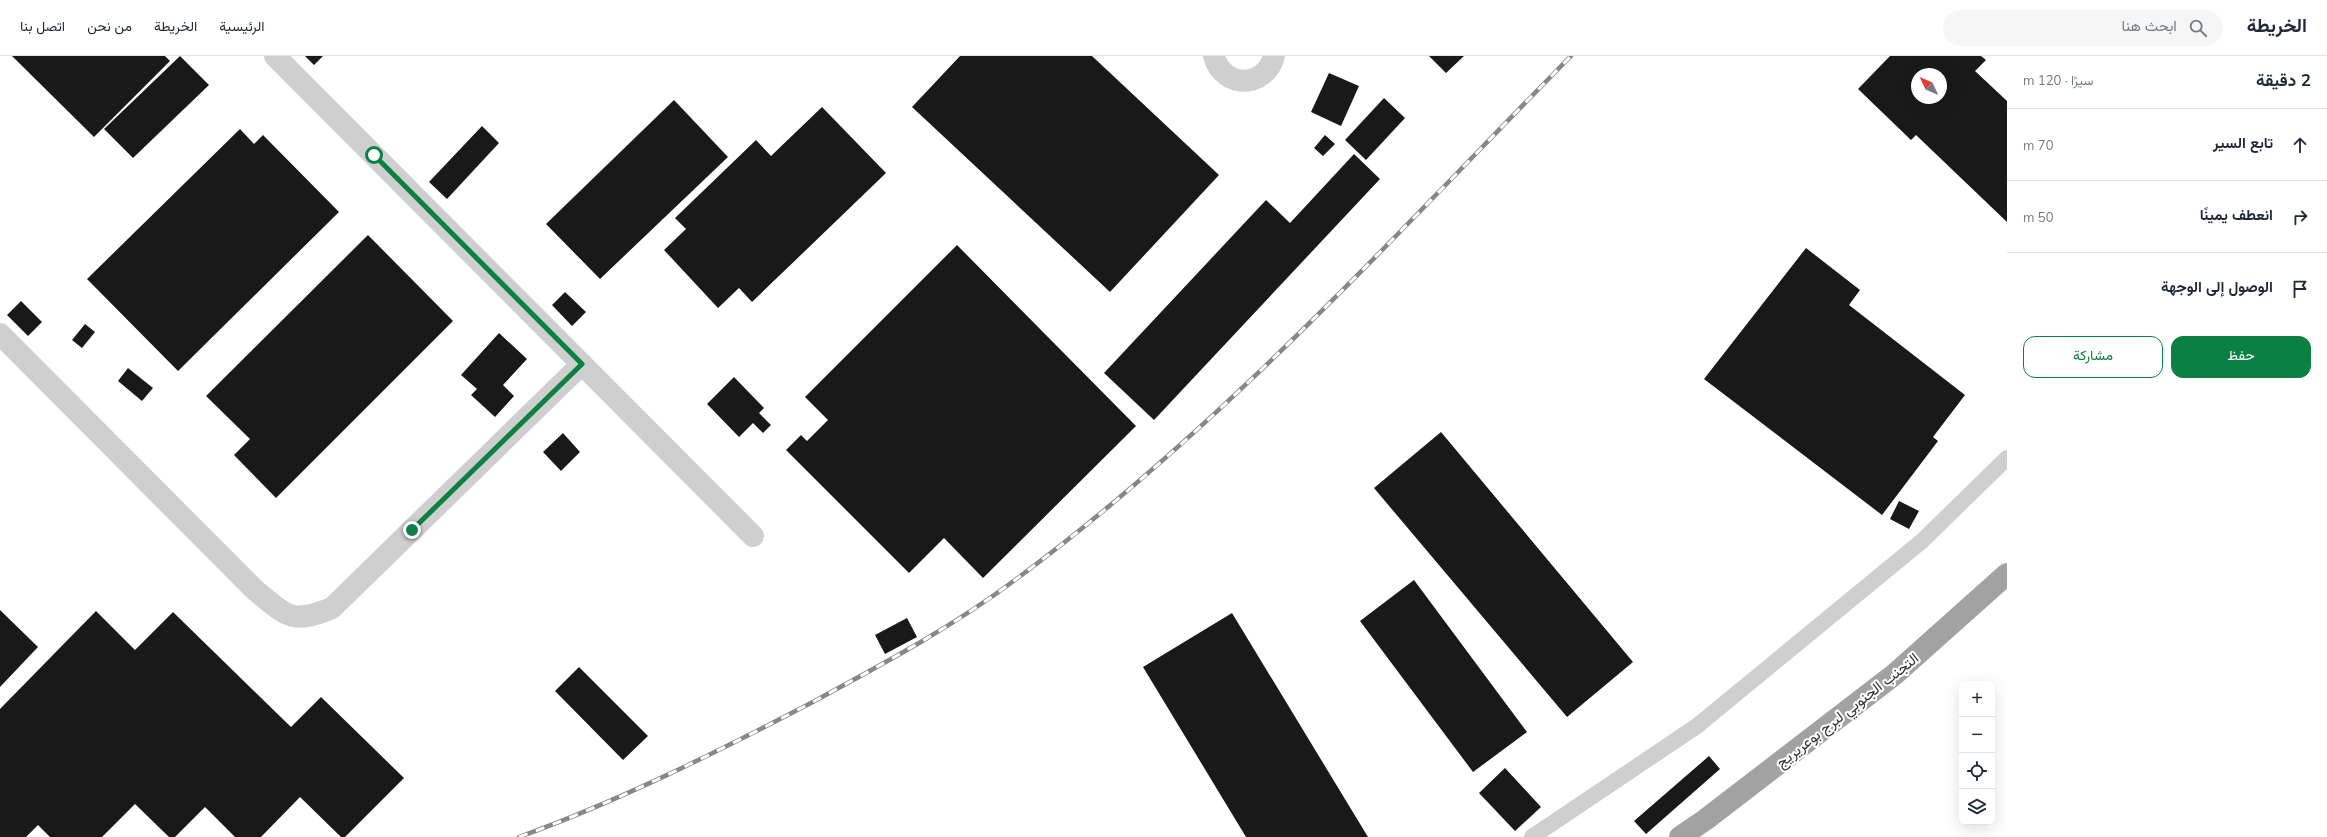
<!DOCTYPE html>
<html lang="ar">
<meta charset="utf-8">
<style>
:root{--surface:#fff;--page:#f6f6f7;--text:#1f2937;--muted:#747a83;--line:#e0e1e3;--accent:#0b8043}
body{margin:0;font-family:Mulish,Vazirmatn,sans-serif;background:var(--page);color:var(--text);direction:rtl}
.controls{position:absolute;right:12px;bottom:12px;display:grid;overflow:hidden;border-radius:8px;box-shadow:0 4px 16px #0002}
.controls button{width:36px;height:36px;display:grid;place-items:center;padding:0;border:0;border-bottom:1px solid var(--line);background:var(--surface);color:var(--text);font:20px sans-serif}
.compass{position:absolute;left:1911px;top:12px;width:36px;height:36px;border-radius:50%;background:var(--surface);box-shadow:0 4px 16px #0002;rotate:314deg}
.stop{position:absolute;width:12px;height:12px;margin:-9px;border:3px solid #0b8043;border-radius:50%;background:#fff}
.stop.end{background:#0b8043;border-color:#fff;box-shadow:0 1px 4px #0008}
.list{margin:0;padding:0;list-style:none}
h2{display:flex;justify-content:space-between;align-items:center;height:52px;margin:0;padding:0 16px;font-size:17px}
h2 small{font-size:13px;font-weight:400;color:var(--muted)}
.list li{display:grid;grid-template-columns:26px 1fr auto;gap:12px;align-items:center;box-sizing:border-box;height:72px;padding:0 16px;border-top:1px solid var(--line)}
.list b{display:block;font-size:15px;white-space:nowrap}
.list em{font-size:13px;font-style:normal;color:var(--muted)}
.actions{display:flex;gap:8px;padding:12px 16px}
.actions a{flex:1;padding:9px 0;border:1px solid var(--accent);border-radius:12px;text-align:center;font-size:14px;color:var(--accent)}
.actions .main{background:var(--accent);color:#fff}
.icon{flex:none;width:22px;height:22px;fill:none;stroke:currentColor;stroke-width:2;stroke-linecap:round;stroke-linejoin:round}
.map{position:relative;flex:none;width:2007px;height:781px;overflow:hidden;direction:ltr}
header{display:flex;align-items:center;gap:24px;box-sizing:border-box;height:56px;padding:0 20px;background:var(--surface);border-bottom:1px solid var(--line)}
header strong{font-size:19px}
nav{display:flex;gap:22px;margin-inline-start:auto;font-size:14px}
.search{width:280px;height:36px;background:var(--page);display:flex;align-items:center;gap:10px;box-sizing:border-box;padding:0 14px;border-radius:22px;color:var(--muted);font-size:15px}
main{display:flex}
aside{flex:1;background:var(--surface)}
.map>svg:first-child{display:block}
</style>
<header>
<strong>الخريطة</strong>
<div class="search"><svg class="icon" aria-label="search" viewBox="0 0 24 24"><circle cx="10" cy="10" r="6"/><path d="M15 15l6 6"/></svg>ابحث هنا</div>
<nav><a>الرئيسية</a><a>الخريطة</a><a>من نحن</a><a>اتصل بنا</a></nav>
</header>
<main>
<aside>
<h2>2 دقيقة<small>سيرًا · 120 m</small></h2>
<ul class="list">
<li><svg class="icon" aria-label="ahead" viewBox="0 0 24 24"><path d="M12 20V5M6 11l6-6 6 6"/></svg><div><b>تابع السير</b></div><em>70 m</em></li>
<li><svg class="icon" aria-label="right" viewBox="0 0 24 24"><path d="M7 20v-9h11M14 6l5 5-5 5"/></svg><div><b>انعطف يمينًا</b></div><em>50 m</em></li>
<li><svg class="icon" aria-label="arrive" viewBox="0 0 24 24"><path d="M6 21V4h12l-3 4 3 4H6"/></svg><div><b>الوصول إلى الوجهة</b></div></li>
</ul>
<div class="actions"><a class="main">حفظ</a><a>مشاركة</a></div>
</aside>
<div class="map">
<svg width="2007" height="781" viewBox="0 0 2007 781">
<rect width="100%" height="100%" fill="#fff"/>
<!-- building -->
<path fill="#191919" fill-rule="evenodd" d="M12 0H165L170 5 94 81Z
M180 0 209 29 133 102 104 73Z
M305 0H323L314 9Z
M960 0H1092L1219 119 1110 236 912 51Z
M1429 0H1464L1446 17Z
M1890 0H1981L1986 4 1975 15 2007 45V166L1916 79 1911 84 1858 33ZM1917 18H1941V42H1917Z
M1329 17 1359 30 1341 70 1311 56Z
M1384 42 1405 62 1366 104 1345 84Z
M674 44 728 101 600 223 546 168Z
M822 51 886 117 752 246 739 232 718 252 664 194 686 173 675 162 756 84 771 100Z
M482 70 499 87 447 143 429 126Z
M240 73 254 88 263 79 339 156 178 315 87 223Z
M1325 79 1335 88 1323 100 1314 92Z
M1354 98 1380 123 1154 364 1104 317 1266 144 1290 167Z
M368 179 453 265 276 442 234 399 250 383 206 340Z
M957 189 1136 370 983 522 944 482 909 517 786 394 801 379 807 385 828 364 805 341Z
M1806 192 1860 234 1849 249 1965 339 1933 381 1938 385 1882 459 1704 323Z
M565 236 586 256 572 270 552 249Z
M21 245 42 266 28 280 7 259Z
M85 268 95 276 82 292 72 284Z
M499 277 527 303 503 329 514 340 495 361 471 339 477 333 461 319Z
M128 312 153 332 142 345 118 325Z
M734 321 764 352 759 357 771 369 763 377 753 367 739 381 707 348Z
M1441 376 1633 606 1567 661 1374 432Z
M563 377 580 396 561 415 543 396Z
M1899 445 1919 455 1909 473 1890 463Z
M1414 524 1527 676 1473 716 1360 565Z
M0 554 38 591 0 631Z
M96 555 135 594 173 556 291 671 321 641 404 722 345 781H341L300 741 261 781H235L205 751 175 781H169L135 748 102 781H50L38 769 26 781H0V653Z
M1232 557 1368 781H1246L1143 611Z
M907 562 917 581 885 598 875 579Z
M579 611 648 680 623 704 555 635Z
M1709 700 1720 713 1646 778 1634 765Z
M1505 712 1541 751 1515 775 1479 737Z"/>
<g fill="none" stroke-linecap="round" stroke-linejoin="round">
<!-- service -->
<path stroke="#cfcfcf" stroke-width="16" d="M1532 781 1697 670 1922 485 2007 402"/>
<!-- tertiary -->
<path stroke="#cfcfcf" stroke-width="22" d="M275 0 753 480
M1214 0C1223 33 1265 33 1274 0
M0 278 255 534C287 560 291 569 332 552L582 308"/>
<!-- trunk -->
<path stroke="#a2a2a2" stroke-width="22" d="M1680 781 1705 764 1895 618 2007 518"/>
<!-- rail casing -->
<g stroke="#878787" stroke-width="4.5">
<path id="rail" d="M519 781C619 745 715 697 809 648 879 610 951 572 1015 524 1220 373 1393 181 1571 0"/>
</g>
<!-- rail -->
<use href="#rail" stroke="#fff" stroke-width="3" stroke-dasharray="9" stroke-linecap="butt"/>
</g>
<g fill="none" stroke-linecap="round" stroke-linejoin="round">
<!-- route -->
<path stroke="#0b8043" stroke-width="5" d="M374 99 582 308 412 474"/>
</g>
<g text-anchor="middle" dominant-baseline="central" stroke-width="4" stroke-linejoin="round" paint-order="stroke">
<!-- street labels -->
<g font-size="15" fill="#323232" stroke="#fff">
<text transform="translate(1847 654) rotate(-38)">التجنب الجنوبي لبرج بوعريريج</text>
</g>
</g>
</svg>
<div class="controls">
<button>+</button>
<button>−</button>
<button><svg class="icon" aria-label="locate" viewBox="0 0 24 24"><circle cx="12" cy="12" r="6"/><path d="M12 2v4M12 18v4M2 12h4M18 12h4"/></svg></button>
<button><svg class="icon" aria-label="layers" viewBox="0 0 24 24"><path d="M12 4l9 5-9 5-9-5zM3 14l9 5 9-5"/></svg></button>
</div>
<svg class="compass" viewBox="-18 -18 36 36"><path d="M0-13l5 13h-10z" fill="#e53935"/><path d="M0 13l5-13h-10z" fill="#747a83"/></svg>
<div class="stop" style="left:374px;top:99px"></div>
<div class="stop end" style="left:412px;top:474px"></div>
</div>
</main>
